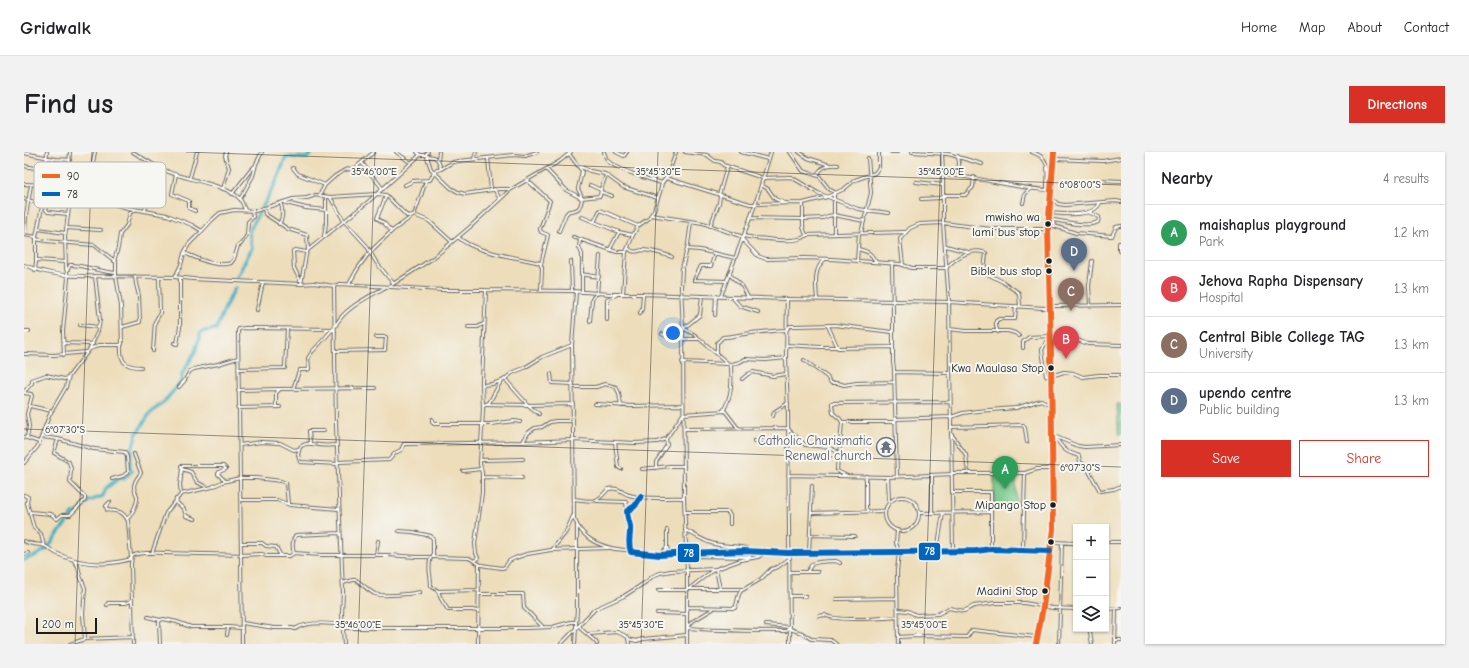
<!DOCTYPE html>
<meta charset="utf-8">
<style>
:root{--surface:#fff;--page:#f2f2f2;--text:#202124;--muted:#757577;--line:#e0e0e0;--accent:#d93025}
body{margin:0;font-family:"Comic Neue",sans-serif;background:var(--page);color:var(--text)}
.controls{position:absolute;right:12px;bottom:12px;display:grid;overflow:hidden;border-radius:0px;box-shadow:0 1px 3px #0004}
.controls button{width:36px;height:36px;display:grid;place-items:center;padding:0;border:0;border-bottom:1px solid var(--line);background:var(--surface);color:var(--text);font:20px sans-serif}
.scale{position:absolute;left:12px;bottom:10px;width:61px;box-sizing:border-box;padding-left:4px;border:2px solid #1c1c1c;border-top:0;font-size:11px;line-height:14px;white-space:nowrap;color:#1c1c1c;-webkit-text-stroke:3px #f6f6f2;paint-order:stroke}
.you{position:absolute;left:649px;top:181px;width:14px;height:14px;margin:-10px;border:3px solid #fff;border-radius:50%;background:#1a73e8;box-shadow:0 0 0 6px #1a73e833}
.badge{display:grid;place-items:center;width:26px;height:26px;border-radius:50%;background:var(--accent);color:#fff;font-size:13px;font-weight:700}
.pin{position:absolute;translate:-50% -33px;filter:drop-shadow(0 1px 2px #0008)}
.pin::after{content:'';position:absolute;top:21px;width:14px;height:12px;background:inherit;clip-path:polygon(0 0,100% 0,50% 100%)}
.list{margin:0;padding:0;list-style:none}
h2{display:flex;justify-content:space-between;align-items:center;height:52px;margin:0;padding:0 16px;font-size:17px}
h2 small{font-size:13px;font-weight:400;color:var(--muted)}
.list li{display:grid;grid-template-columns:26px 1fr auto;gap:12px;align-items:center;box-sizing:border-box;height:56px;padding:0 16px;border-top:1px solid var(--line)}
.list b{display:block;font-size:15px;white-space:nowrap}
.list p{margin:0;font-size:13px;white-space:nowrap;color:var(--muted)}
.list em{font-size:13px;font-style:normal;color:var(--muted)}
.actions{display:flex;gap:8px;padding:12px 16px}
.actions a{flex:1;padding:9px 0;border:1px solid var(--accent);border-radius:0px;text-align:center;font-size:14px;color:var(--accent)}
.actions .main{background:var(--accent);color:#fff}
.icon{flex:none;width:22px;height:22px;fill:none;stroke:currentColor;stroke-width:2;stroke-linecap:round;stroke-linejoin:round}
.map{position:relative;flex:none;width:1097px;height:492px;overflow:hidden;border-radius:0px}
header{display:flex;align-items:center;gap:24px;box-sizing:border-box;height:56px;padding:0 20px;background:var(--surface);border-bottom:1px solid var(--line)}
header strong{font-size:19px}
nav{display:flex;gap:22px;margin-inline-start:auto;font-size:14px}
.intro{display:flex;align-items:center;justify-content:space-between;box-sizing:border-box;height:96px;padding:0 24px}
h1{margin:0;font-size:28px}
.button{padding:10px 18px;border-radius:0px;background:var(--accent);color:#fff;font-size:14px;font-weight:700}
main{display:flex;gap:24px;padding:0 24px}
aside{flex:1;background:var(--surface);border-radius:0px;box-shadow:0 1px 3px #0004}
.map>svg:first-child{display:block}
</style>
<header>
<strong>Gridwalk</strong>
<nav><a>Home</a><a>Map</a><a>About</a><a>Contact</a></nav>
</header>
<div class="intro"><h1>Find us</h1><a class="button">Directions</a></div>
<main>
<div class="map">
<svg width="1097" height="492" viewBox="0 0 1097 492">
<rect width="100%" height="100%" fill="#f6f6f2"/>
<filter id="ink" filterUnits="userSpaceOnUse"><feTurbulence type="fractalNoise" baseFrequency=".025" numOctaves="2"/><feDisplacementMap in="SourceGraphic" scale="8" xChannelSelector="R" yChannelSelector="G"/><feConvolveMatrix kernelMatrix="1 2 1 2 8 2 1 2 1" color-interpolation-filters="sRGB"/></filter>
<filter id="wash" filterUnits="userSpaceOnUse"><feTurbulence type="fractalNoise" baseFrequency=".012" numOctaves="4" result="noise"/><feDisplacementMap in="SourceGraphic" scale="16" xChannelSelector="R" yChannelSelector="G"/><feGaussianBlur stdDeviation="0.9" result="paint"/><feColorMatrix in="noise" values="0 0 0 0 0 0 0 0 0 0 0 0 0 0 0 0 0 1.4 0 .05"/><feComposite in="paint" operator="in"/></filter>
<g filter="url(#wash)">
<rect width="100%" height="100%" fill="#edddba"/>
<!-- green -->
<path fill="#77c98b" stroke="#4a7254" d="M1093 252H1097V283L1094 282Z
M970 322H992V352H970Z"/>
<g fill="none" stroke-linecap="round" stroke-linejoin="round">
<!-- river -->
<path stroke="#43afc1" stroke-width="3.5" d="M213 125 228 96 225 80 236 58 241 51 253 28 262 5 283 6 289 0
M0 408 3 406 11 404 23 397 49 362 54 361 63 350 79 344 82 336 95 326 100 327 108 319 106 315V306L112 283 126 261 138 252 158 229V222L171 200 177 180 192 177 203 151 211 136"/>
</g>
</g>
<g filter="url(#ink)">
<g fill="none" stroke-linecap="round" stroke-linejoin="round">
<!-- street casing -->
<g stroke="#656053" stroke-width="4">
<path id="street" d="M109 0C121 8 133 15 147 21 163 27 205 34 216 47 218 50 220 55 221 58
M372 0 387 11
M393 0 396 3
M415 0 414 8 417 17
M580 0C581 3 582 7 584 9 591 17 627 28 638 31
M592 0 600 4 603 0
M661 0 683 3 691 9 697 10 699 13 739 26 767 25 794 41 834 57 865 61
M717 0 744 7
M766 0 779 19 795 24 805 37 812 41
M775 0 784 6 806 13
M867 0H874
M888 0 924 2 958 12
M918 0 919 23V71L925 150
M1008 0C1028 6 1023 21 1023 38
M0 1 31 7 46 8
M402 2 407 17 427 36 434 40 441 42 475 37H488
M545 2 558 19 554 37 557 43V46
M403 4 410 5 414 8
M934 4 935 11 934 23
M464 6 467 38
M450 7 452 0
M1031 7 1079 9 1097 6
M338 11 359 37
M0 14 22 18
M555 14 566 19 581 22 599 35 634 46
M269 16 274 22 301 33
M522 17 542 38 557 46 576 44 577 37 582 23
M152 22 148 42 165 49V56L171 59
M793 23C797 15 805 12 814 13
M919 23C957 24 989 37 1027 38
M166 25 173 0
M45 26 60 28 86 35
M642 26 726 52 779 51 803 45 820 37 831 28 851 21 855 15V0
M503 28 526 49 516 77 517 80 524 83 517 112
M1075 28 1097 29
M65 29 71 0
M892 30 919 33
M0 32 21 33
M381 33 389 29 406 28 411 19 417 17 429 10 435 9 489 3 501 4 513 0
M566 33 577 38
M737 33 744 37 751 47 761 51
M199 37 205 16 201 4 202 0
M470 37 476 47
M577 40 588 44
M45 42 64 43 74 48 104 56 143 63 168 73 178 79
M208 42 226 19 231 14
M695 43 703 15
M295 44 301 33 311 24 321 18 331 16 350 0
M362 44 353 66 360 71 367 79
M306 45 320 69 342 93 352 110 369 131
M1027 46 1034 52 1041 53 1092 49 1097 50
M0 47 14 51 18 55
M216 47 229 24 232 12 238 0
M897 47 916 46 922 43H941L949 35 950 25
M84 50 86 35 89 27
M262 51 282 56 302 58
M779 51V75L782 83
M999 51 1001 42 1007 36
M19 54 24 60 44 62
M240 56 241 62 264 77 283 83 284 98
M121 58 133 14
M1026 61C1039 62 1069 66 1076 51
M627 63 679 71 719 85
M558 65 595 80 609 83 602 100 599 142
M726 66 779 67 799 66 804 64 810 63V42
M1025 67C1037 69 1063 76 1074 70L1075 65 1064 60
M1029 68 1030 74 1052 81 1088 84 1092 75 1097 74
M570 70 576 58 614 74
M255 72C259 66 259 59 257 52
M686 74 695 51 696 44
M42 76 77 78
M14 77 41 81
M535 79 542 62 545 59C555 59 557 55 558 46
M837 81 847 41 844 6
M810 82V63L840 69
M0 83 12 85
M1 83 2 63 7 33
M609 83 614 74 624 67 630 58 636 40 638 31 644 23 652 0
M719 84C730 86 768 91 778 86 780 86 781 84 783 83L881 80
M300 85 302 71V45
M434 85C450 101 494 105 516 111L518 116 517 139
M549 85 593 100H602
M12 87 22 89 70 93 92 110V124L97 154 98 192 96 193H75L66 197
M718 87 734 104 742 107 780 106 807 107 876 112 888 116H923
M556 88 555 95 558 102V140
M922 94 944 100
M604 96C610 102 612 99 619 98 624 98 644 103 648 105
M586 97 595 80
M663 97 676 98 711 106
M834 97C845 100 846 100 852 110
M1095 99V91H1097
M160 101C173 106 192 116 207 111L210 107 214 94 217 92 223 83 224 70 229 65 228 60
M691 101 687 114H677L670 128 702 129
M13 108 41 110
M90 109 94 96 96 82 103 73 106 61 111 58
M547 109 548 139
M833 109 835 82
M868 112 869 162V210L870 217 873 325
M0 113C21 122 47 125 71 124
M879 113 876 87 886 76 896 72 919 71 967 77H1024
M923 115C933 105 947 95 962 101L960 120 979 130 995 141 996 154
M11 118 12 110V85L19 50 23 0
M43 119 46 113H48C63 114 77 120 92 121
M557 122 575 125
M705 122 718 134 724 145
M151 125 157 113 160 101 165 92 178 79 188 68 196 61 201 60 210 58 231 59 269 47 283 46 292 43 306 45 353 42 362 43 383 64 390 63 405 69 428 90
M276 128 270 116 269 99 271 98 283 100
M277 132 282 103 284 98 345 49 396 3H401L404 0
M325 132 334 116 346 100 368 79 390 63 402 29
M310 134 312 273 319 440 318 462 320 492
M366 134 409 106 446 75 486 38 536 9 547 0
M573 142 576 104
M697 144 731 53 747 0
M708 145 716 154 734 160
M763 147 762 206 764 260 766 492
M793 147C792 133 789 117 801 107
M925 150 929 399
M1066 153 1065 134 1068 109
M233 158 239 130
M616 161 618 157 619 142
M691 163 692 144
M583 168V147L592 143
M566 169 568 147 572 142
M56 173 74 175
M804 174 814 196 868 195
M98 175 116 170 115 144 112 132 111 124
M311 175C318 157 346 144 362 135
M444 175H454L459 172
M659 176 671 183 707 214C708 231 708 244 699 259
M660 176 676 163 678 144
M925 177 942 179H984L991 181 995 184
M0 179H5
M974 180 972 174V169L975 167H991L992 154
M638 182 644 185 659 186
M1025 184 1018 198 1022 224 1027 227
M1027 186H1048L1064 192 1097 193
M659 187H674
M40 191 69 192
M150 191 153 192 156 175V126
M97 193C96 209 100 215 117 215
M762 193 796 195H813
M999 196V190L1005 185 1026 184
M129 199 131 170 136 161 135 125
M311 199 361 198 362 185H352
M693 201V191L699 185C708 185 712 183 721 182 735 180 748 179 762 178L766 174H771L811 173 868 180
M0 202 30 203 63 200
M40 203 39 179 44 126 42 116 41 85 46 49 43 36 46 0
M780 208 803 225 807 231H814L820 233 833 231 870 230
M658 210 705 212
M707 214 708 212 716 210 721 207 742 208 762 206
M214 217 261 216 263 177
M870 220 926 221
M527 222 528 231 549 232
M1027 224 1040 220 1049 221 1059 225 1075 223H1096
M481 227 504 253 515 262
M718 227 724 222 729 220 749 224 762 222
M459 233 468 232 477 229
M155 235 161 228 166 219 170 217 194 212 214 206
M549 235H572L581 232 592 235 595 241 597 254
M269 237 274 222 276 218H283L285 217 284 206 288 200 309 177
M214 238 255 237
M0 240 8 231V228C13 226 18 225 22 223L40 227 44 226
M0 241 7 242 8 244 3 262 5 274 3 286
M463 252 504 253 549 252
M571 252 607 254 659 253
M459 253 465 251 476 231 488 221 500 216 518 205 548 193
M6 254 28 259
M252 255V241L256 237 351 236
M214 256 256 255
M749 264 750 260 764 251
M408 267V270L410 272H467L490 269 496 270
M871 267 927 265 939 261 953 259 992 256 1017 248 1027 253
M818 270 816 267 809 261 808 251 926 250
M927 275 999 273 1001 276 1003 290
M660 277 764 276
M764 277 781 293 804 295 812 299 814 302 813 319 823 324
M928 283 942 303 944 321
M0 285 15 290
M18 285 34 287 70 297 101 300 103 305 104 320 99 324 88 327
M1031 285C1040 298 1040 299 1055 304L1056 310 1062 314 1076 339 1090 337 1097 334
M1032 285 1054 294 1061 295 1097 293
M730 289H759L764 291
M499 290 550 288 611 291 633 290 642 287
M591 290 594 315 597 317
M286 291 285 279H300
M216 293 237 290 256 291 270 298 275 297
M312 293C307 293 301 294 295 293 287 292 283 290 276 295L274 303 276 310 314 312
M814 305 815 304 818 270H871
M457 308 499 307
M314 310 365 308 371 301 377 298 380 292 499 290 504 281 511 276 518 275 526 270 532 269H549
M0 311 14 294 25 264 42 235 45 224 65 198 74 179 76 168 71 124 151 125 169 127 277 132 290 131 310 134 316 132 419 138H462L548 139 586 142H619L763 147 925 150 1020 156 1030 154 1097 153
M632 316V310L643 293 642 287 659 262 701 259 714 276
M618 317 646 314H660
M439 319 457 317
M928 321H1001L1013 317H1027
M764 323 864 325 928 322
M908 323V361
M842 324V356L844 359
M458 325 498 326
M864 325 865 349
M182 335 173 330 167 320 158 317 157 314H199L202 317 195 320 194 322 201 329
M928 340H967
M157 342 156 333 158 317
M0 343 4 345 3 351 10 376 17 382 20 394
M617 344 611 354 603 359C603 365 605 369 606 374 607 383 603 391 607 400L636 403 662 401 720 399 764 401 875 400 952 399 967 397 1026 399
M861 362a17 17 0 1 1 34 0a17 17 0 1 1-34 0Z
M152 347 153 351 160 357 162 364 171 367
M550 347C570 349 571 353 584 337 596 335 596 340 605 343 620 348 644 345 660 346
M216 348H253L266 353 315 357
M573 349 602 350 603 358
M86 350 82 354 83 358C93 360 98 357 104 369L107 405
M6 360 27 362 33 367 38 363H46L61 348V345L46 330 47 317 45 310 30 301 34 287
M661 360H704L706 364V372
M787 361 860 359
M895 361 967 360
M103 367C108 363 114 350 113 344 112 341 110 338 110 335 110 329 114 325 117 321L110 302
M553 373C562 387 572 392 587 396 594 398 600 397 606 399
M643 378V395L645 403
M661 378C669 382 678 388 687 391 701 396 717 392 730 399
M375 379 389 380 407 384 409 387V405
M873 379 872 391 875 400 873 419 874 492
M786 383 831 384
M0 389C7 393 11 392 18 393 23 394 29 400 34 402 57 413 82 414 107 407
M1028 390 1052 391
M1082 390H1097
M217 391H238L242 394 252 395 257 404
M967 397V340
M999 397 1001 321
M528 398 542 380 549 364
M913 399 919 361
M128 401 142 361 157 342 188 335 198 330 216 326H232L257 329 262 331 264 352
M270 401C268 396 268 387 272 383L316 381
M785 401 788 334
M0 402 4 401
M352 403 354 389
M636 403 642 396
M407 405C403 417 407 421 407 434L414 439 417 447 424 458H448L453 459
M662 408 669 404 726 405
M50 409 54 414 56 424 61 436 59 462 61 487
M450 409 454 406 452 401 451 392 458 341V321L456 312 459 257 458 230 462 138
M766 420H794
M783 420 788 412C795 409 804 409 812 409L816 411
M319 431 329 428H332C339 432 344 439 351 442 359 445 386 442 396 440
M666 436 689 418
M663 437H718
M696 437 692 417 717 408 734 405 741 401
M634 438H663
M414 439 455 438
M455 442H499L500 456 518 474
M766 444H782
M812 447 873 446
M83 453 84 451H101L108 449
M663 455 711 456C714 451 713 443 717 439L737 427 747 417 754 415 766 406
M1082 457 1097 456
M874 458 884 459 892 463 914 462 925 456 940 459 950 454 971 451H1000L1029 456 1052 457
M633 461 663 462
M795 464 801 463C810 470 860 466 874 465
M124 465 136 468
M218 471 250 476H268L271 477C283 469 304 471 319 473
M742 473 765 475
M556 474 557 477 572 490 573 492
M664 474 669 469 689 457
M319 476H502L528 475 547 470H552
M664 476C696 479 729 479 762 479L766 474
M766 477 778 481 787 487 807 488 812 492
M1066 480 1068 492
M564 482 593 480 604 485 605 492
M203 483 204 475 218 476
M874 485 893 484 943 485 948 478 1012 485
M604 487 613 489 619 487 663 483
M1091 488H1097
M46 492 61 487 109 485
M109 492 107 412 108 404C117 399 132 401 142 401 167 402 192 402 217 403L214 179 215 177 221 176 309 177 311 180
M136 492 135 470 136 468 140 467 153 470 167 475H204
M218 492 217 403 238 402 242 404H266L270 401 298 403H364L393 405H409L445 406 457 413 478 416 481 415 485 409 491 406 503 402 527 398 585 396
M454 492 455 412
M537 492 571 457 600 444 622 430 629 424 636 421 647 419 692 417
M551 492 553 456V372L550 367 548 193 552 140
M663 492V419L660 346 659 176 657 135 658 117 664 92 667 70
M1035 492 1038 391
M1091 492 1092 457"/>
</g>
<!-- highway casing -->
<g stroke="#656053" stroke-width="6">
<path id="highway" d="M1012 492 1019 455 1029 377 1027 201 1024 77 1030 0"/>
</g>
<!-- street -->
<use href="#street" stroke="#fff" stroke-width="2"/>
<!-- highway -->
<use href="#highway" stroke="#fff" stroke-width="4"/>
<!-- bus-1 casing -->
<g stroke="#f6f6f2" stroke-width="9">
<path id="bus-1" d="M1012 492 1019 455 1029 377 1027 201 1024 77 1030 0"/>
</g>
<!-- bus-2 casing -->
<g stroke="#f6f6f2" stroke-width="9">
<path id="bus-2" d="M617 344 611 354 603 359C603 365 605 369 606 374 607 383 603 391 607 400L636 403 662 401 720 399 764 401 875 400 952 399 967 397 1026 399"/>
</g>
<!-- bus-1 -->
<use href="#bus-1" stroke="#f26522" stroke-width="6"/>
<!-- bus-2 -->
<use href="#bus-2" stroke="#0065bd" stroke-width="6"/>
</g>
</g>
<!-- ticks -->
<path fill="none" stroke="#1c1c1c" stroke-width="1" stroke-opacity="0.45" d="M162 0 1097 33M0 277 1097 315M51 492 68 0M334 492 351 0M617 492 634 0M900 492 917 0"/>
<!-- icons -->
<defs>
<g id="temple-ring" transform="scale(1)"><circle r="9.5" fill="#f6f6f2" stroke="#6b7280" stroke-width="1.5"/><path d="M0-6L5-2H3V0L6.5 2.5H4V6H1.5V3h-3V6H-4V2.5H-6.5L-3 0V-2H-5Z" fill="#6b7280"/></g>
</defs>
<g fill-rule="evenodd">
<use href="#temple-ring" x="862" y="295"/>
</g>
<!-- markers -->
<g fill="#1c1c1c" stroke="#f6f6f2" stroke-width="1.5">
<circle cx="1024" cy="72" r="3.5"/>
<circle cx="1025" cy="109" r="3.5"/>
<circle cx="1025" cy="119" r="3.5"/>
<circle cx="1027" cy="216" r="3.5"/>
<circle cx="1029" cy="353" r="3.5"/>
<circle cx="1027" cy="390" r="3.5"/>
<circle cx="1021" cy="439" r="3.5"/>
</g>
<g text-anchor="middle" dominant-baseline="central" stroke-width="4" stroke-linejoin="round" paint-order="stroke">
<!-- bus labels -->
<g font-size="12" fill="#1c1c1c" stroke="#f6f6f2" text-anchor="end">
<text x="1016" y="65">mwisho wa<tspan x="1016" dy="15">lami bus stop</tspan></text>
<text x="1018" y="119">Bible bus stop</text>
<text x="1020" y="216">Kwa Maulasa Stop</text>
<text x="1022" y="353">Mipango Stop</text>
<text x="1014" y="439">Madini Stop</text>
</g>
<!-- worship labels -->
<g font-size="13" fill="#5b616d" stroke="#f6f6f2" text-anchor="end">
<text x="848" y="288">Catholic Charismatic<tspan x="848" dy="15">Renewal church</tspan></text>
</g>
</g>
<!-- legend -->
<rect x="10" y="10" width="132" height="46" rx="6" fill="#f6f6f2" stroke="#b5b5b2" stroke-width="1"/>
<rect x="18" y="22" width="18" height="4" fill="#f26522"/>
<rect x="18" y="40" width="18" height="4" fill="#0065bd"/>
<g font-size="11" fill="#1c1c1c">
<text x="43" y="28">90</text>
<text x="43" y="46">78</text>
</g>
<g font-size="10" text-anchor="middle" fill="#1c1c1c" stroke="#f6f6f2" stroke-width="4" stroke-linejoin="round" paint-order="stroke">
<text x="350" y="23">35°46'00"E</text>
<text x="634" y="23">35°45'30"E</text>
<text x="917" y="23">35°45'00"E</text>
<text x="1056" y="36">6°08'00"S</text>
<text x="41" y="281">6°07'30"S</text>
<text x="1056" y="319">6°07'30"S</text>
<text x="334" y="476">35°46'00"E</text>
<text x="617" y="476">35°45'30"E</text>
<text x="900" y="476">35°45'00"E</text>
</g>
<g stroke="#f6f6f2" stroke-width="1.5">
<rect x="894" y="390" width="23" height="19" rx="4" fill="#0065bd"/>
<rect x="653" y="391" width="23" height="20" rx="4" fill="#0065bd"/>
</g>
<g font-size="11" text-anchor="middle" font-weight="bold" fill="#fff">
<text x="906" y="403">78</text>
<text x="665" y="405">78</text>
</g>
</svg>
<div class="controls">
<button>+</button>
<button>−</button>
<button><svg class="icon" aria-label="layers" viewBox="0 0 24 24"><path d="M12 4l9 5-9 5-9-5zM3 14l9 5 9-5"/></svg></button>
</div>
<div class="scale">200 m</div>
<div class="you"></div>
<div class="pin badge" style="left:981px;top:337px;background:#2e9e5b">A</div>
<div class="pin badge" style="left:1042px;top:207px;background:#e0444e">B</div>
<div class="pin badge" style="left:1047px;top:159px;background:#8d6e63">C</div>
<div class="pin badge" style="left:1050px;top:119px;background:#5c6f8a">D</div>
</div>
<aside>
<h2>Nearby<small>4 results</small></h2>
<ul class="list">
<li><span class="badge" style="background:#2e9e5b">A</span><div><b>maishaplus playground</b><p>Park</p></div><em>1.2 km</em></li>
<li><span class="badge" style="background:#e0444e">B</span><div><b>Jehova Rapha Dispensary</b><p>Hospital</p></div><em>1.3 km</em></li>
<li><span class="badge" style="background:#8d6e63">C</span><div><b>Central Bible College TAG</b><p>University</p></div><em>1.3 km</em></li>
<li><span class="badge" style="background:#5c6f8a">D</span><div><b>upendo centre</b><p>Public building</p></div><em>1.3 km</em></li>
</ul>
<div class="actions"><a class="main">Save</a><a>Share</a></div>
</aside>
</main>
